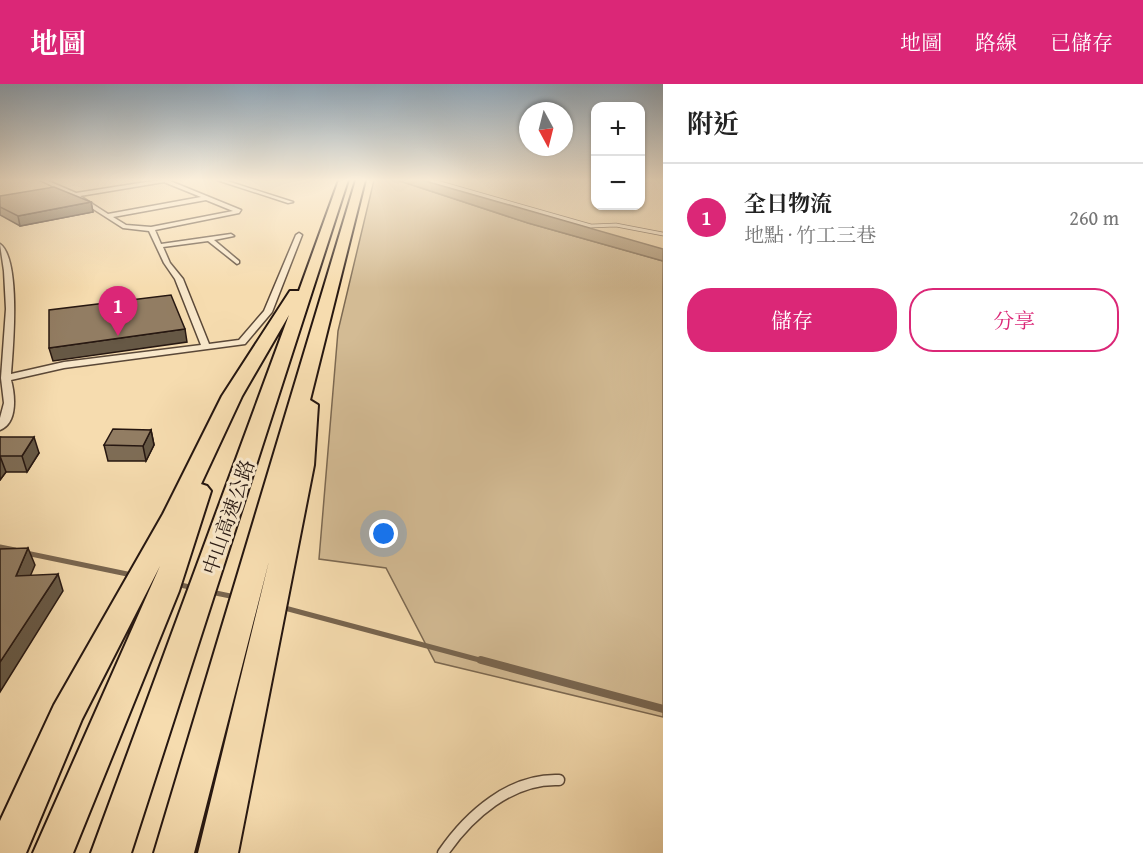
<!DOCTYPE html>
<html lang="zh-TW">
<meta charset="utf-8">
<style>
:root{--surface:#fff;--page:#f6f6f6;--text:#222;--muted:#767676;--line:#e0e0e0;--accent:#db2777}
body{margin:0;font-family:"Gentium Book Plus","Noto Serif TC",serif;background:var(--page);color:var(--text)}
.controls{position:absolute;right:18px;top:18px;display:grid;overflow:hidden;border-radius:12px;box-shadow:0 2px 4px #0004}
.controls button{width:54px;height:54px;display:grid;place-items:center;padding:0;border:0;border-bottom:2px solid var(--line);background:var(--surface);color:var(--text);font:30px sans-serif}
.compass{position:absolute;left:519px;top:18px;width:54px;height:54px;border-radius:50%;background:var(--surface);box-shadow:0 2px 4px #0004;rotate:173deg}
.you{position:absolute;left:384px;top:450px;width:21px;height:21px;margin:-15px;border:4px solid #fff;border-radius:50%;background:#1a73e8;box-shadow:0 0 0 9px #1a73e833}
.badge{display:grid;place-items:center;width:39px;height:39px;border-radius:50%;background:var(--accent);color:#fff;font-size:20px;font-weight:700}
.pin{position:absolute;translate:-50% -50px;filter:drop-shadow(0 2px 3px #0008)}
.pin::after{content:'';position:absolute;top:32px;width:21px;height:18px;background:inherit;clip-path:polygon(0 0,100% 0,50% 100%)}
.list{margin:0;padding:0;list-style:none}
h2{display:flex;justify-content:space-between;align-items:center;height:78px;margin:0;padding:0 24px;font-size:26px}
h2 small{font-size:20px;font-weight:400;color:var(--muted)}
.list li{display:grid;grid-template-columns:39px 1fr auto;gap:18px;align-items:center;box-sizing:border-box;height:108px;padding:0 24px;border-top:2px solid var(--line)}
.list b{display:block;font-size:22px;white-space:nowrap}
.list p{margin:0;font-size:20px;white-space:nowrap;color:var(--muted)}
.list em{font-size:20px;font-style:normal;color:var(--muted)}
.actions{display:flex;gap:12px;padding:18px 24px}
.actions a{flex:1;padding:14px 0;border:2px solid var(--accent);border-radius:24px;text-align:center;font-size:21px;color:var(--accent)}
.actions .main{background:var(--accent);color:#fff}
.map{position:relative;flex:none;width:663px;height:769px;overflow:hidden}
header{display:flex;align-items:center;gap:36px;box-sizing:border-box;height:84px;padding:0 30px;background:var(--accent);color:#fff}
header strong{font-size:28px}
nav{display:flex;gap:33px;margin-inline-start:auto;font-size:21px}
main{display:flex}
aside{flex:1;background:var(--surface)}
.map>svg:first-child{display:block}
</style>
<header>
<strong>地圖</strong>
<nav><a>地圖</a><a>路線</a><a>已儲存</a></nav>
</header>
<main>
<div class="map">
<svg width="663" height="769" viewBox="0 0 663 769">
<rect width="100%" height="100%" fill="#f6dcaf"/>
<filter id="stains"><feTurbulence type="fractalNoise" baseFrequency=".00333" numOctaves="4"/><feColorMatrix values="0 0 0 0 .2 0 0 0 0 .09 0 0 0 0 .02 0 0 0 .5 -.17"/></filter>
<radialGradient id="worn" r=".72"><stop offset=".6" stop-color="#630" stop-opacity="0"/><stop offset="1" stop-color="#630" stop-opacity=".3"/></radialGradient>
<!-- green -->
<path fill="#d3bb94" stroke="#7c6952" stroke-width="1.5" d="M374 96H397L528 139 663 177V633L435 578 386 484 319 475 338 247Z"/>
<!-- water -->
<path fill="#af9979" stroke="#78654f" stroke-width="1.5" d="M397 96H421L663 165V177L528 139Z"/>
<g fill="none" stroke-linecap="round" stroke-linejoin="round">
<!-- stream-far1 -->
<path stroke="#78654f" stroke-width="5" d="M0 463 15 466
M26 469 132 491
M176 500 194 504
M211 508 235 513
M281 523 487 578"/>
<!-- stream -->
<path stroke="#78654f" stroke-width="8" d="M481 576 663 625"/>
<!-- service-far1 casing -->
<g stroke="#5a4838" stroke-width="4.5">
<path id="service-far1" d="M430 96 591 142 616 141 663 150"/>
</g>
<!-- service casing -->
<g stroke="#5a4838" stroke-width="13">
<path id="service" d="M443 769C469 731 511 694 559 696"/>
</g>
<!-- minor casing -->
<g stroke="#5a4838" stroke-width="3">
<path id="minor" d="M40 96H46L76 109 159 96H171L170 97 241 126 239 129 155 146 161 160 231 150 234 152 214 156 239 177V179L237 180 208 157 163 163 170 179 183 195 209 260 239 256 264 227 296 151 299 149 302 151 272 228 245 260 64 284 11 296C15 311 18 339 0 346V334L4 319 1 294 6 225 4 187 0 160C21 175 13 264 11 290L64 278 201 261 175 195 164 179 149 147 123 144 73 112ZM164 98 201 113 108 130 80 112ZM206 116 233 127 151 143 126 141 113 133Z
M217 96H224L293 118 288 119Z"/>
</g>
<!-- motorway casing -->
<g stroke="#261711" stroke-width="4">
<path id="motorway" d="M339 96H348L131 769H91L289 231 242 312 201 400 207 402 211 407 179 507 73 769H33L160 482 82 635 26 769H0V737L54 621 163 430 222 312 290 207H299Z
M356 96H365L310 316 318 321 314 381 238 769H198L269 477 194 769H154Z"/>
</g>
<!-- service-far1 -->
<use href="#service-far1" stroke="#f9e8cb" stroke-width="3"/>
<!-- service -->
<use href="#service" stroke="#f9e8cb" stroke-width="10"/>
<!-- minor -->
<use href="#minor" fill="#f9e8cb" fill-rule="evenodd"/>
<!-- motorway -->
<use href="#motorway" fill="#f6dcaf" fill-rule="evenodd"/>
</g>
<!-- wall -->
<path fill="#7e6c55" stroke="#261711" stroke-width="1.5" d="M0 112 91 118 93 128 20 142 0 131Z
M151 346 154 361 146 377H108L104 361Z
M0 353 39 369 27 388H6L0 396Z"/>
<!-- shaded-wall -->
<path fill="#665845" stroke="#261711" stroke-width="1.5" d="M91 118 93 128 20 142 18 132Z
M185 245 187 258 53 277 49 264Z
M151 346 154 361 146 377 143 362Z
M34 353 39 369 27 388 22 372Z
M0 372 6 388 0 396Z
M28 464 35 481 23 509 16 492Z
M58 490 63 507 0 608V578Z"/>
<!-- building -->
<path fill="#927d63" stroke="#261711" stroke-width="1.5" d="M54 103 91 118 18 132 0 123V112Z
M171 211 185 245 49 264V226Z
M113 345 151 346 143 362 104 361Z
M0 353H34L22 372H0Z
M28 464 16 492 58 490 0 578V465Z"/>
<!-- sky -->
<linearGradient id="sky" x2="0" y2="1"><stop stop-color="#91a9bc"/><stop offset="0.47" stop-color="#fbefdb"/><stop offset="1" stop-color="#fbefdb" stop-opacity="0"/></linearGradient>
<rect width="663" height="204" fill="url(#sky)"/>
<g text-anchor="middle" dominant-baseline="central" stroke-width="6" stroke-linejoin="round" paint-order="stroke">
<!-- street labels -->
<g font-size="20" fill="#261711" stroke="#f9e8cb">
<text transform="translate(228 433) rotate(-71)">中山高速公路</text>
</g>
</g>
<rect width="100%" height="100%" filter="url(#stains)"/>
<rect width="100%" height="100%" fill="url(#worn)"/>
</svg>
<div class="controls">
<button>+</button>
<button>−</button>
</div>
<svg class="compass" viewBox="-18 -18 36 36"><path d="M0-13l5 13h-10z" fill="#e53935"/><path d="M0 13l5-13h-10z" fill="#767676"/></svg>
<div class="you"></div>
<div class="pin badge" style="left:118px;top:252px">1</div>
</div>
<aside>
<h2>附近<small></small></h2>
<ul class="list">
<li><span class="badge">1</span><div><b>全日物流</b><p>地點 · 竹工三巷</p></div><em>260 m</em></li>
</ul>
<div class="actions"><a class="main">儲存</a><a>分享</a></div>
</aside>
</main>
